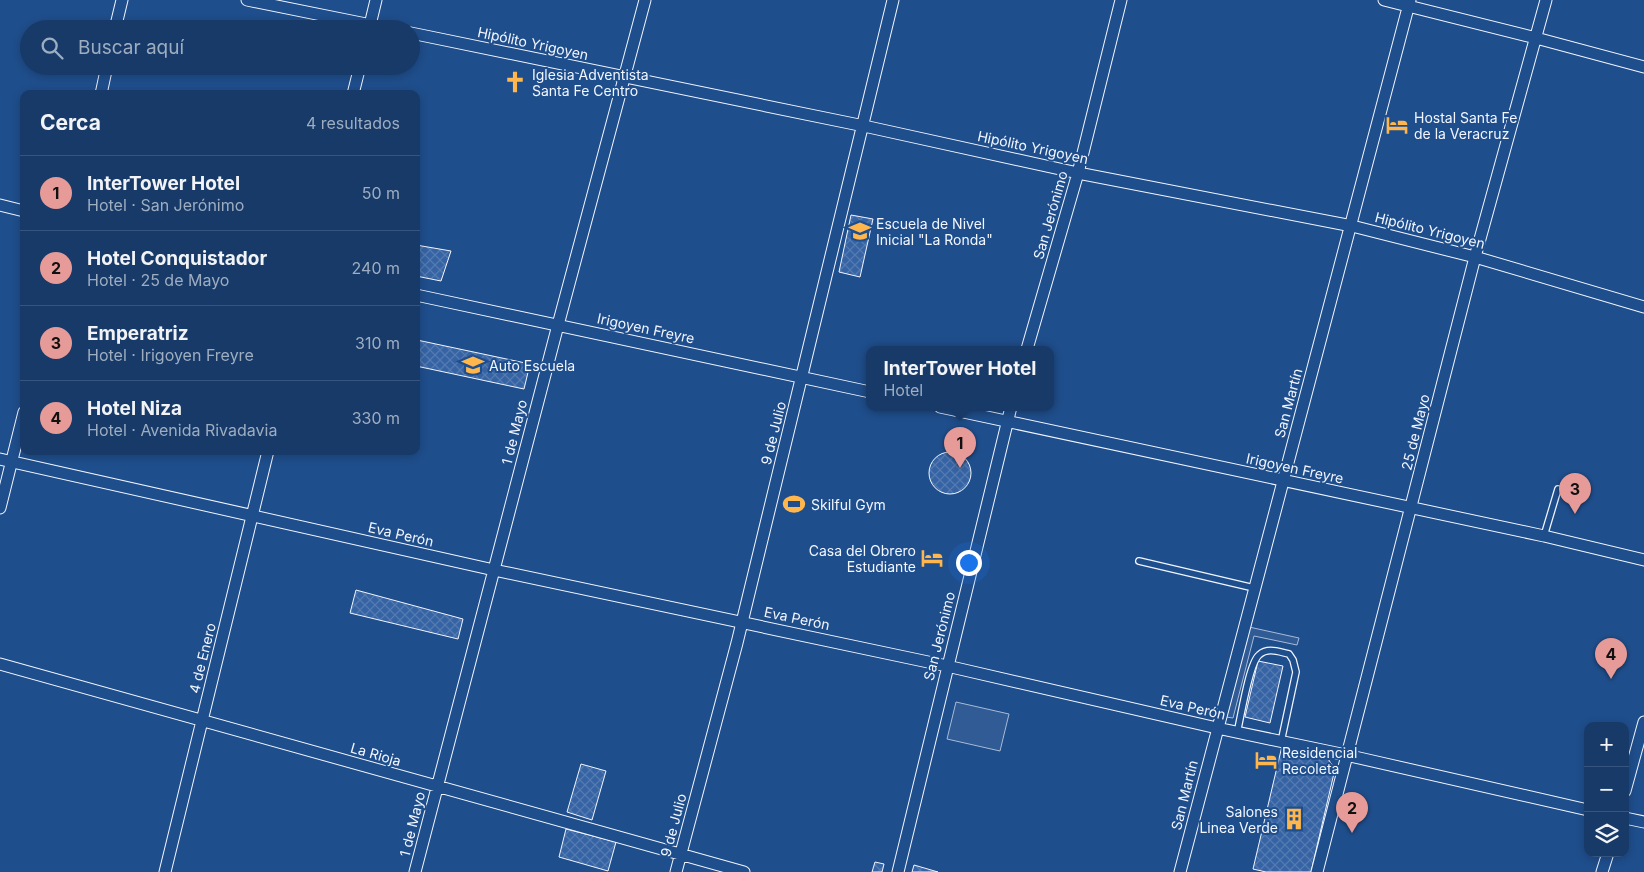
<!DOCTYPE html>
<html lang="es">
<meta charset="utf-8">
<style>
:root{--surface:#173a69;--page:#244571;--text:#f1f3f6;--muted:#9eadc0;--line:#36547d;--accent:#e69b98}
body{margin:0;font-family:Inter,sans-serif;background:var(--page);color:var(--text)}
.controls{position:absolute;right:15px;bottom:15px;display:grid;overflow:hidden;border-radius:10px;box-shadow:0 2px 8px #0003}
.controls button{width:45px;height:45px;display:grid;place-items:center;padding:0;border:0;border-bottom:1px solid var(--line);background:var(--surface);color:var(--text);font:25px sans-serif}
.you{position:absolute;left:968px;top:562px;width:18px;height:18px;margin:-12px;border:4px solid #fff;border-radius:50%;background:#1a73e8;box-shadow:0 0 0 8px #1a73e833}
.badge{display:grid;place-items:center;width:32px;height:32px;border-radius:50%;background:var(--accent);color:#111;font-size:16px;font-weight:700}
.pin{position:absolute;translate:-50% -41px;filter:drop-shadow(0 1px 2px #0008)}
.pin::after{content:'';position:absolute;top:26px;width:18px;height:15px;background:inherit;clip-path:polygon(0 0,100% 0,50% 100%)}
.popup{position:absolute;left:866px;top:346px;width:188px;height:65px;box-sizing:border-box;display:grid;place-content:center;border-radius:10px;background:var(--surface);filter:drop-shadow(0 1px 4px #0005);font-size:16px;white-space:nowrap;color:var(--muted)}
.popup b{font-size:19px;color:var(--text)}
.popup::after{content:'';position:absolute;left:50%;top:100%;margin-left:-10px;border:10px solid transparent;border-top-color:var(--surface)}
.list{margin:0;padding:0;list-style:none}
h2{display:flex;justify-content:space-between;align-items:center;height:65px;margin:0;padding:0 20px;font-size:21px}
h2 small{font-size:16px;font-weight:400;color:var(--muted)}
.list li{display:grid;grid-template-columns:32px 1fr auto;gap:15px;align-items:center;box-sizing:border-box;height:75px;padding:0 20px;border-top:1px solid var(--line)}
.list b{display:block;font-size:19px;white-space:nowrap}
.list p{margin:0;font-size:16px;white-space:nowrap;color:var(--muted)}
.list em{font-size:16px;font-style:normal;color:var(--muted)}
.icon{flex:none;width:28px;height:28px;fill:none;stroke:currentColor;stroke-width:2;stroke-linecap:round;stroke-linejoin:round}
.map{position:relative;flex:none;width:1644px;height:872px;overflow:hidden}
.search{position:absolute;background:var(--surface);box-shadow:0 2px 8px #0003;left:20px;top:20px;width:400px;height:55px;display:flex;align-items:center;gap:12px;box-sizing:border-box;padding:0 18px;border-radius:28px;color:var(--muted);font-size:19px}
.panel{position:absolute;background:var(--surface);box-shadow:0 2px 8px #0003;left:20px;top:90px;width:400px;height:365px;border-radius:10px}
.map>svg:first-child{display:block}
</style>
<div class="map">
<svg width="1644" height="872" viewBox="0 0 1644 872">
<defs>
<pattern id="building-cross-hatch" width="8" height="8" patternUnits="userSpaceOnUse" patternTransform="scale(1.25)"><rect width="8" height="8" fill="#3563a3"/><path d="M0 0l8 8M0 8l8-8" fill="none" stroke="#537ab1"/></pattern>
</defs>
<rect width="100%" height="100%" fill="#1f4e8c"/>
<!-- pitch -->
<path fill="#305b95" stroke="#a8bbd7" d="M1249 627 1299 638 1297 645 1254 636 1233 718 1226 717Z
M956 702 1009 714 1000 751 947 739Z"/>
<!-- building -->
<path fill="url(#building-cross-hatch)" stroke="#f2f6ff" d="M851 215 873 219 860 277 839 272Z
M416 245 451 251 441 281 416 276Z
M417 340 530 364 524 389 416 366Z
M929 473a21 21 0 1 1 42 0a21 21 0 1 1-42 0Z
M356 590 463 619 458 639 350 613Z
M1258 661 1283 666 1270 723 1245 717Z
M1282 746 1326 756 1335 769 1311 872H1266L1253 869Z
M581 764 606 771 592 820 567 812Z
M566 829 616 842 608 871 559 857Z
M875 862 884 864 882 872H872Z
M914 865 938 872H912Z"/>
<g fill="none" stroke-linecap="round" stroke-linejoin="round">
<!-- lane casing -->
<g stroke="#f2f6ff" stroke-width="8">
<path id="lane" d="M1544 536 1558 489
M1139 561 1254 588
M1237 733C1241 717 1249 663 1259 655 1268 647 1279 652 1289 654L1293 660 1296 672 1281 742"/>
</g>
<!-- street casing -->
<g stroke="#f2f6ff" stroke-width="13">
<path id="street" d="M247 0 391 29
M1384 0 1536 38 1644 67
M115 29 122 0
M369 29 376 0
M411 33 864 126 1078 173 1352 226 1475 257 1644 307
M101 94 107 66
M353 94 360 66
M0 205 24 211
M416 295 870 392
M1027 349 1078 173 1121 0
M940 407 1544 536 1644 560
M0 459 494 570 947 666 1217 728 1346 755 1588 810
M0 508 24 412
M0 664 744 872
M1625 791 1644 722
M1625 818 1644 822
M165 872 268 451
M415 872 558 325 645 0
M676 872 737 643 893 0
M898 872 1011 407
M1180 872 1410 0
M1317 872 1475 257 1546 0
M1602 872 1608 853"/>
</g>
<!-- lane -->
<use href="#lane" stroke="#1f4e8c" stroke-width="5.5"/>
<!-- street -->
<use href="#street" stroke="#1f4e8c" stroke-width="11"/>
</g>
<!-- icons -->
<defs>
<g id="church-bare" transform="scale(1.725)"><path d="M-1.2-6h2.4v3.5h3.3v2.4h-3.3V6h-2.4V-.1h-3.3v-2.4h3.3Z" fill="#ffb74d" stroke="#1f4e8c" stroke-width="2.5" paint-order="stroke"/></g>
<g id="hotel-bare" transform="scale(1.725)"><path d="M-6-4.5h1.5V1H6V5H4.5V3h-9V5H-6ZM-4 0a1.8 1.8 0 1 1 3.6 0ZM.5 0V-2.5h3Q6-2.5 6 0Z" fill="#ffb74d" stroke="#1f4e8c" stroke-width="2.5" paint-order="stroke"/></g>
<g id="school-bare" transform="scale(1.725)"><path d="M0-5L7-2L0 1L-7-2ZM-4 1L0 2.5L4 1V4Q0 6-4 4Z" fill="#ffb74d" stroke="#1f4e8c" stroke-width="2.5" paint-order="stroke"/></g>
<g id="stadium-bare" transform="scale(1.725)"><path d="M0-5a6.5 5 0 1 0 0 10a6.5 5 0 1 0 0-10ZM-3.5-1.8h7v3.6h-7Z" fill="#ffb74d" stroke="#1f4e8c" stroke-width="2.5" paint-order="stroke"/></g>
<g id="building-bare" transform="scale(1.725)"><path d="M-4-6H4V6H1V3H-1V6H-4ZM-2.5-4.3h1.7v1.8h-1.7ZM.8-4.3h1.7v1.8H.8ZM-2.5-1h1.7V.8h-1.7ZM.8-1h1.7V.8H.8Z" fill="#ffb74d" stroke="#1f4e8c" stroke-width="2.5" paint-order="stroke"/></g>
</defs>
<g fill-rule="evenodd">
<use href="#church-bare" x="515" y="82"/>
<use href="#hotel-bare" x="1397" y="125"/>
<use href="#school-bare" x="860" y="231"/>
<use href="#school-bare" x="473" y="365"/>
<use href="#stadium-bare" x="794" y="504"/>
<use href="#hotel-bare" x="932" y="558"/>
<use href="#hotel-bare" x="1266" y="760"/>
<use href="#building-bare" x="1294" y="819"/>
</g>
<g text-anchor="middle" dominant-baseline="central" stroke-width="4" stroke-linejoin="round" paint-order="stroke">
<!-- street labels -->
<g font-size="14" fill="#f2f6ff" stroke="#1f4e8c">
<text transform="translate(533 43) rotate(12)">Hipólito Yrigoyen</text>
<text transform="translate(1033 147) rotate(12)">Hipólito Yrigoyen</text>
<text transform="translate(1050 215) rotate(-74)">San Jerónimo</text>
<text transform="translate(1430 230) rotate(14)">Hipólito Yrigoyen</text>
<text transform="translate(646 328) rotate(12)">Irigoyen Freyre</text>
<text transform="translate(1288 403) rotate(-75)">San Martín</text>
<text transform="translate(514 432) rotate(-76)">1 de Mayo</text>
<text transform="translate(1415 432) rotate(-76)">25 de Mayo</text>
<text transform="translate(773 433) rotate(-76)">9 de Julio</text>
<text transform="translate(1295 468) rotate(12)">Irigoyen Freyre</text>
<text transform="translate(401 534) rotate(13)">Eva Perón</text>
<text transform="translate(797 618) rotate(12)">Eva Perón</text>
<text transform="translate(939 636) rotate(-76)">San Jerónimo</text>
<text transform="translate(202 658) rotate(-76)">4 de Enero</text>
<text transform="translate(1193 707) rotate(13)">Eva Perón</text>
<text transform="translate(376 754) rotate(16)">La Rioja</text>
<text transform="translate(1184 795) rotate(-76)">San Martín</text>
<text transform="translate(412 824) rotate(-76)">1 de Mayo</text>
<text transform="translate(673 825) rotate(-75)">9 de Julio</text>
</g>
<!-- poi labels -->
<g font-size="14" fill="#f2f6ff" stroke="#1f4e8c" text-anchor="start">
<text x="532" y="74">Iglesia Adventista<tspan x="532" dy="16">Santa Fe Centro</tspan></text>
<text x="1414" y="117">Hostal Santa Fe<tspan x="1414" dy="16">de la Veracruz</tspan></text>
<text x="876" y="223">Escuela de Nivel<tspan x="876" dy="16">Inicial "La Ronda"</tspan></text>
<text x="489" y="365">Auto Escuela</text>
<text x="811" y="504">Skilful Gym</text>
<text x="916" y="550" text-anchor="end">Casa del Obrero<tspan x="916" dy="16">Estudiante</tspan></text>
<text x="1282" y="752">Residencial<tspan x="1282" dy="16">Recoleta</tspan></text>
<text x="1278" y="811" text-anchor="end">Salones<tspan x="1278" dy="16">Linea Verde</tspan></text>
</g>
</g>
</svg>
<div class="controls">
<button>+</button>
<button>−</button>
<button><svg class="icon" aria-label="layers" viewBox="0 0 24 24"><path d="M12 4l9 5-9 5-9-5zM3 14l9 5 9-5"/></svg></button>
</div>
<div class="you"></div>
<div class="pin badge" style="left:960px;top:468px">1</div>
<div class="popup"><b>InterTower Hotel</b>Hotel</div>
<div class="pin badge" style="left:1352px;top:833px">2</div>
<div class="pin badge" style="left:1575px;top:514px">3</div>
<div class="pin badge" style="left:1611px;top:679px">4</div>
<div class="search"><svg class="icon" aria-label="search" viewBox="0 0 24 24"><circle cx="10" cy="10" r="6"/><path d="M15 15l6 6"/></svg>Buscar aquí</div>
<section class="panel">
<h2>Cerca<small>4 resultados</small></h2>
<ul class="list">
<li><span class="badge">1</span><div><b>InterTower Hotel</b><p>Hotel · San Jerónimo</p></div><em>50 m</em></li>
<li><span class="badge">2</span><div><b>Hotel Conquistador</b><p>Hotel · 25 de Mayo</p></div><em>240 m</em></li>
<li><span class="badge">3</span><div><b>Emperatriz</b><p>Hotel · Irigoyen Freyre</p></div><em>310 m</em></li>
<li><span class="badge">4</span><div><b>Hotel Niza</b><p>Hotel · Avenida Rivadavia</p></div><em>330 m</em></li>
</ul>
</section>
</div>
